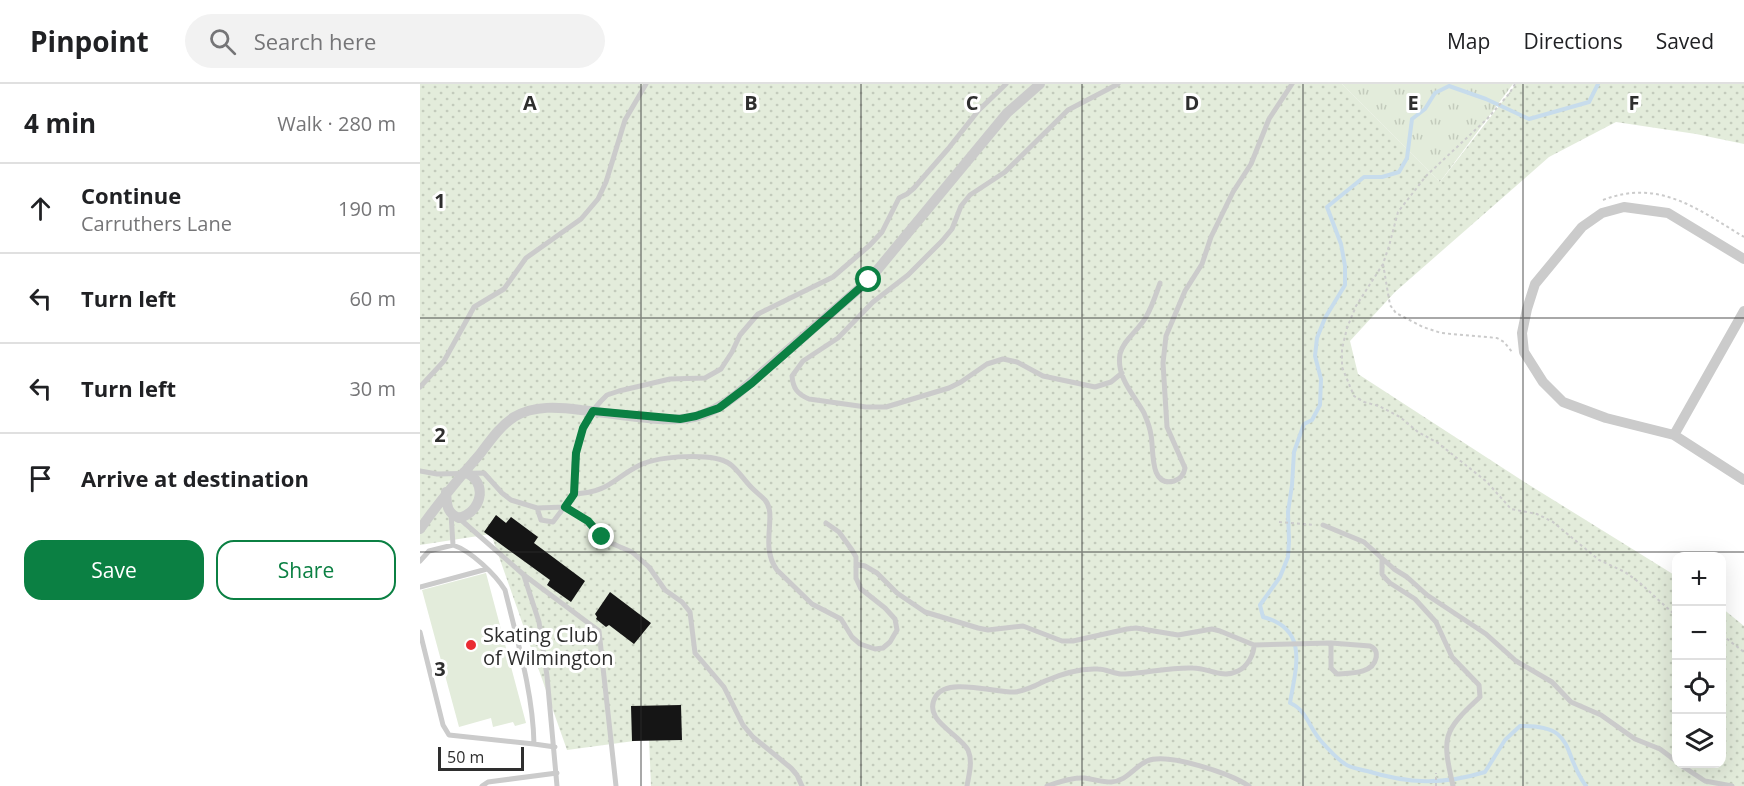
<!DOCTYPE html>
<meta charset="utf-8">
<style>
:root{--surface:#fff;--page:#f2f2f2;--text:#202124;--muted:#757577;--line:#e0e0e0;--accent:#0b8043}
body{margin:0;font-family:"Open Sans",sans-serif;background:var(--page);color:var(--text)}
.controls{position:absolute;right:18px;bottom:18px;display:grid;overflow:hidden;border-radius:12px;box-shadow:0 6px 24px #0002}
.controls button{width:54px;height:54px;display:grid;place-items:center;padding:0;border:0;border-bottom:2px solid var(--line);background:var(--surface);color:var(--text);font:30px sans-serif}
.scale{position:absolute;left:18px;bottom:15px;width:86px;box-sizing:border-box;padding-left:6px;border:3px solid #2e2e2e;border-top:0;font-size:16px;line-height:21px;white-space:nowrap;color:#2e2e2e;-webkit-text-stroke:4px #fff;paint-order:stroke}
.stop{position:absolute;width:18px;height:18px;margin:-14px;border:4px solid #0b8043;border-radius:50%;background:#fff}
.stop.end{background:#0b8043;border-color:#fff;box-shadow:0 2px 6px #0008}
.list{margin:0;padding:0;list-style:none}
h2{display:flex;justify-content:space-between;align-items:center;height:78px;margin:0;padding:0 24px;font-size:26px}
h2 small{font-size:20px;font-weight:400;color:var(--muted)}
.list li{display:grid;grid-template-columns:39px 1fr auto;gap:18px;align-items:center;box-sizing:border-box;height:90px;padding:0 24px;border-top:2px solid var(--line)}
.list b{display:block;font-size:22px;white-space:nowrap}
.list p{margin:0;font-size:20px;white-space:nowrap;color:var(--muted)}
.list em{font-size:20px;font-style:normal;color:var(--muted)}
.actions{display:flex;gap:12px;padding:18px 24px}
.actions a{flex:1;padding:14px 0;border:2px solid var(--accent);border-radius:18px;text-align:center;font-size:21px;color:var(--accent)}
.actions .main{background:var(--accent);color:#fff}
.icon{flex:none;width:33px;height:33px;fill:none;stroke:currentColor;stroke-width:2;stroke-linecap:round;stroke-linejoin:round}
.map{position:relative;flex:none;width:1324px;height:702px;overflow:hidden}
header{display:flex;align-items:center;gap:36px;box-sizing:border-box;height:84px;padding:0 30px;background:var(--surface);border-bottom:2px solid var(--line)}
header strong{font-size:28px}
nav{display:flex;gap:33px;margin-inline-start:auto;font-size:21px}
.search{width:420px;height:54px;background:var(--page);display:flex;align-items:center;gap:15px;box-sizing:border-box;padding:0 21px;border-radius:33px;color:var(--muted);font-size:22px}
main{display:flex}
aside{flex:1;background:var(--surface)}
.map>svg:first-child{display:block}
</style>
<header>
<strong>Pinpoint</strong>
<div class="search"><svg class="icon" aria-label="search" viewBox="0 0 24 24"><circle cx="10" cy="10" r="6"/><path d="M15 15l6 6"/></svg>Search here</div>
<nav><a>Map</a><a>Directions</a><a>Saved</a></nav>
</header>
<main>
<aside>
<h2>4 min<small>Walk · 280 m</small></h2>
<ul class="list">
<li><svg class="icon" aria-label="ahead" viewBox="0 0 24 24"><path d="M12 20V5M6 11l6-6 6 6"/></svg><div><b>Continue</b><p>Carruthers Lane</p></div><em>190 m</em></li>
<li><svg class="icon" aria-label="left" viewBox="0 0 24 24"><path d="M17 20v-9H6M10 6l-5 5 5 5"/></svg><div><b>Turn left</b></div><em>60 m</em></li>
<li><svg class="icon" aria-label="left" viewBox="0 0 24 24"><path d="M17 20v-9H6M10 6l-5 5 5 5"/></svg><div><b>Turn left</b></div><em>30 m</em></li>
<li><svg class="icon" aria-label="arrive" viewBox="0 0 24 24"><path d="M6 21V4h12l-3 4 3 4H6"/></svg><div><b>Arrive at destination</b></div></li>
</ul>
<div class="actions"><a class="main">Save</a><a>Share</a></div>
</aside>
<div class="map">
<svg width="1324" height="702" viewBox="0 0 1324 702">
<defs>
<pattern id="grass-dots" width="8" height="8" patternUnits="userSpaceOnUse" patternTransform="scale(1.5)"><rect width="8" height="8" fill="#e3ecdb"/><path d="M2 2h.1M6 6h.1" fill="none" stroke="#c3cbbc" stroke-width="1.8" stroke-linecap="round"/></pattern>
<pattern id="park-tufts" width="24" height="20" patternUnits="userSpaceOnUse" patternTransform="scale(1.5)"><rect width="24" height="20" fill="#e3ecdb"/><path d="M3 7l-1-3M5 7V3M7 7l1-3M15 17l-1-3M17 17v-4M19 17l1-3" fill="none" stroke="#c3cbbc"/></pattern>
</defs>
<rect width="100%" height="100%" fill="#fff"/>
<!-- grass -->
<path fill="url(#grass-dots)" d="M0 0H922L1020 98 1096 0H1324V60L1276 50 1196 38 1129 73 975 208 930 257 938 290 1106 399 1256 492V680H1302V524L1324 542V702H231L229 655 147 666 71 450 0 461Z"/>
<!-- park -->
<path fill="url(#park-tufts)" d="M922 0H1093L1020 98Z"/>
<!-- pitch -->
<path fill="#e3ecdb" d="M66 489 106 639 95 642 93 638 73 643 71 634 39 643 2 506Z"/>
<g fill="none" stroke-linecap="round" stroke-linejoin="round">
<!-- stream -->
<path stroke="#c7dcec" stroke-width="4" d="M1166 702C1141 668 1157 641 1100 642L1085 656 1065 688C1023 701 989 700 947 687 940 685 930 684 925 680 916 674 908 665 901 657 889 644 887 626 870 619 876 583 889 545 843 533L840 521 860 493 868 473 869 457 868 428 872 401 874 368 884 340 892 336 900 321 901 295 895 272 897 254 905 234 925 201V182L921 160 907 123 944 93H962L979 88 987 74 992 35 1005 25 1015 9 1029 2 1066 15 1109 35 1169 18 1178 0"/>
</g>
<!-- building -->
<path fill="#151515" d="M76 431 86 439 91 433 118 453 114 459 165 497 151 518 127 501 130 496 64 448Z
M190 508 231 539 214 560 189 541 186 543 176 535 177 533 175 530Z
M261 621 262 656 212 657 211 622Z"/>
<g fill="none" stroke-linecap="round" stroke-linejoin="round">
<!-- path -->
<path stroke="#cbcbcb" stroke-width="2" stroke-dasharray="3 3" stroke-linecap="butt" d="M1095 0 1089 10 1067 35 1006 92 978 128 969 162 963 180 936 222 927 244 922 265V283L934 312 944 318 959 322 980 333 998 348 1018 359 1067 398 1091 425 1117 430 1133 438 1179 476 1205 488 1220 499 1256 532
M1183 116C1239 94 1279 126 1324 153
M963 180 970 221 976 229 1003 243 1021 249 1077 254 1084 258 1093 269
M859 438 895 441
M1302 551 1324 568
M1016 702V689"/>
<!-- service -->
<path stroke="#cbcbcb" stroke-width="5" d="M698 0 648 26 585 88 550 111 541 122 532 145 522 157 488 191 453 218 418 254 383 277 372 292C373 304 377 310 389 315L446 323H466L529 304 541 298 567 280 583 275 597 278 623 292 675 303 691 298 702 289
M740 199C736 210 732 223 726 233 719 246 703 256 700 270 696 293 714 311 724 329 727 336 730 344 731 351 734 365 729 404 754 397 761 395 764 390 765 384L747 343 743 279 746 252 765 207 782 180 791 153 813 108 831 80 849 35 872 0
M0 303 24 277 54 223 84 205 106 174 161 135 178 115 186 98 205 36 226 0
M0 387 17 390 64 389 82 409 91 416 117 424 145 423 168 437 186 457 212 468 229 483 245 506 262 518 270 528 275 569 304 603 323 641 333 653 371 684 377 691 382 702
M154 410C190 408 192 395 220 381 239 372 293 368 310 380 318 386 324 396 332 404 336 408 341 412 345 416 358 431 339 462 357 486L392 520 421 535 432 553 440 560 455 565 463 564 470 558 477 546 475 535 465 524 441 505 436 494V473L432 466 419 448 406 439
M117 424 121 436 133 438 154 410V379L158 357 168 332 181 317 187 311 199 307 250 295 285 294 301 285 312 268 320 251 338 230 413 193 450 161 462 148 479 114 487 110 494 104 528 65 558 27 586 0
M40 435 104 491 179 547 196 702
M903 441 944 458 974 485 987 493 1007 511 1066 550 1096 577 1132 598 1151 618 1181 631 1215 655 1240 665 1256 677
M962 475V490L965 494 970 499 995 515 1016 538 1032 573 1059 601 1060 613C1022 648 1022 653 1033 702
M0 477 9 467 33 461
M436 480 445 482 457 489 477 509 505 528 558 544 568 546 603 542 642 557H653L707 545 716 544 758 551 792 545 800 547 834 561 911 559 950 562C956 565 957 568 956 574 953 590 930 589 917 590L911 584V559
M104 492 119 538 127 592 137 702
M0 503 67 485
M0 548 23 641 29 651 114 660C113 608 97 556 85 506 75 490 51 467 33 461L31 430
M114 660 135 663
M1259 680 1285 697 1312 702
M62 702 68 698 137 689
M547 702C549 690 553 678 548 666 539 649 501 636 516 612 527 593 576 609 595 608 605 607 615 602 625 597 641 590 661 584 678 585 687 585 696 591 705 590 727 589 751 583 773 584 788 584 802 595 818 587 827 583 834 571 834 561
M627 702C638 698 652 693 664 694 673 695 682 698 691 698 707 697 714 683 727 677 748 668 811 690 829 702"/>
<!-- minor -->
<path stroke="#cbcbcb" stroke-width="10" d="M1324 175 1248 129 1204 123 1182 129 1162 143 1115 200 1107 225 1102 249 1104 268 1123 298 1143 318 1186 334 1254 351 1324 396
M1254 351 1324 227
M26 408C27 420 26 429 39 434 62 428 69 397 44 388
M0 445C19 418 39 394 60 370 70 357 80 342 94 333 114 321 139 323 161 326 192 329 246 340 275 333 290 329 303 321 315 312L449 196 587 29 620 0"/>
</g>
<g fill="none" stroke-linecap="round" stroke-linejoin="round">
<!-- route -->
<path stroke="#0b8043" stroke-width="8" d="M182 453 168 437 145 423 154 410 156 369 163 344 173 327 260 335 276 332 299 324 332 299 449 196"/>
</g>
<!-- grid -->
<path fill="none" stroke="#2e2e2e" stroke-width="1.5" stroke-opacity="0.55" d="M221 0V702M441 0V702M662 0V702M883 0V702M1103 0V702M0 234H1324M0 468H1324"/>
<!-- markers -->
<circle fill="#ea2b32" stroke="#fff" stroke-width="2" cx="51" cy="561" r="6"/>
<g text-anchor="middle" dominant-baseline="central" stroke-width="6" stroke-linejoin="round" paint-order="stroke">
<!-- poi labels -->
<g font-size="20" fill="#2e2e2e" stroke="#fff" text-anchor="start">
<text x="63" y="550">Skating Club<tspan x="63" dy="23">of Wilmington</tspan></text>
</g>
</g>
<g font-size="20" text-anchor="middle" font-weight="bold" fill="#2e2e2e" stroke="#fff" stroke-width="6" stroke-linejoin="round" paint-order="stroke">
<text x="110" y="26">A</text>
<text x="331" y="26">B</text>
<text x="552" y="26">C</text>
<text x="772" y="26">D</text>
<text x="993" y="26">E</text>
<text x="1214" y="26">F</text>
<text x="20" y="124">1</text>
<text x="20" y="358">2</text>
<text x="20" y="592">3</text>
</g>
</svg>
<div class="controls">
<button>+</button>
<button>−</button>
<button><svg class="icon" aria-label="locate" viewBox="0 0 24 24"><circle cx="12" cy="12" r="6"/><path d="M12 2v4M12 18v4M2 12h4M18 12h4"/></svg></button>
<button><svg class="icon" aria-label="layers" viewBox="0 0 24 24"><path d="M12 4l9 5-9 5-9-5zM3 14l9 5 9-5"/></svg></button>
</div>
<div class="scale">50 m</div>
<div class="stop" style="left:449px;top:196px"></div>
<div class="stop end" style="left:182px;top:453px"></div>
</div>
</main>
